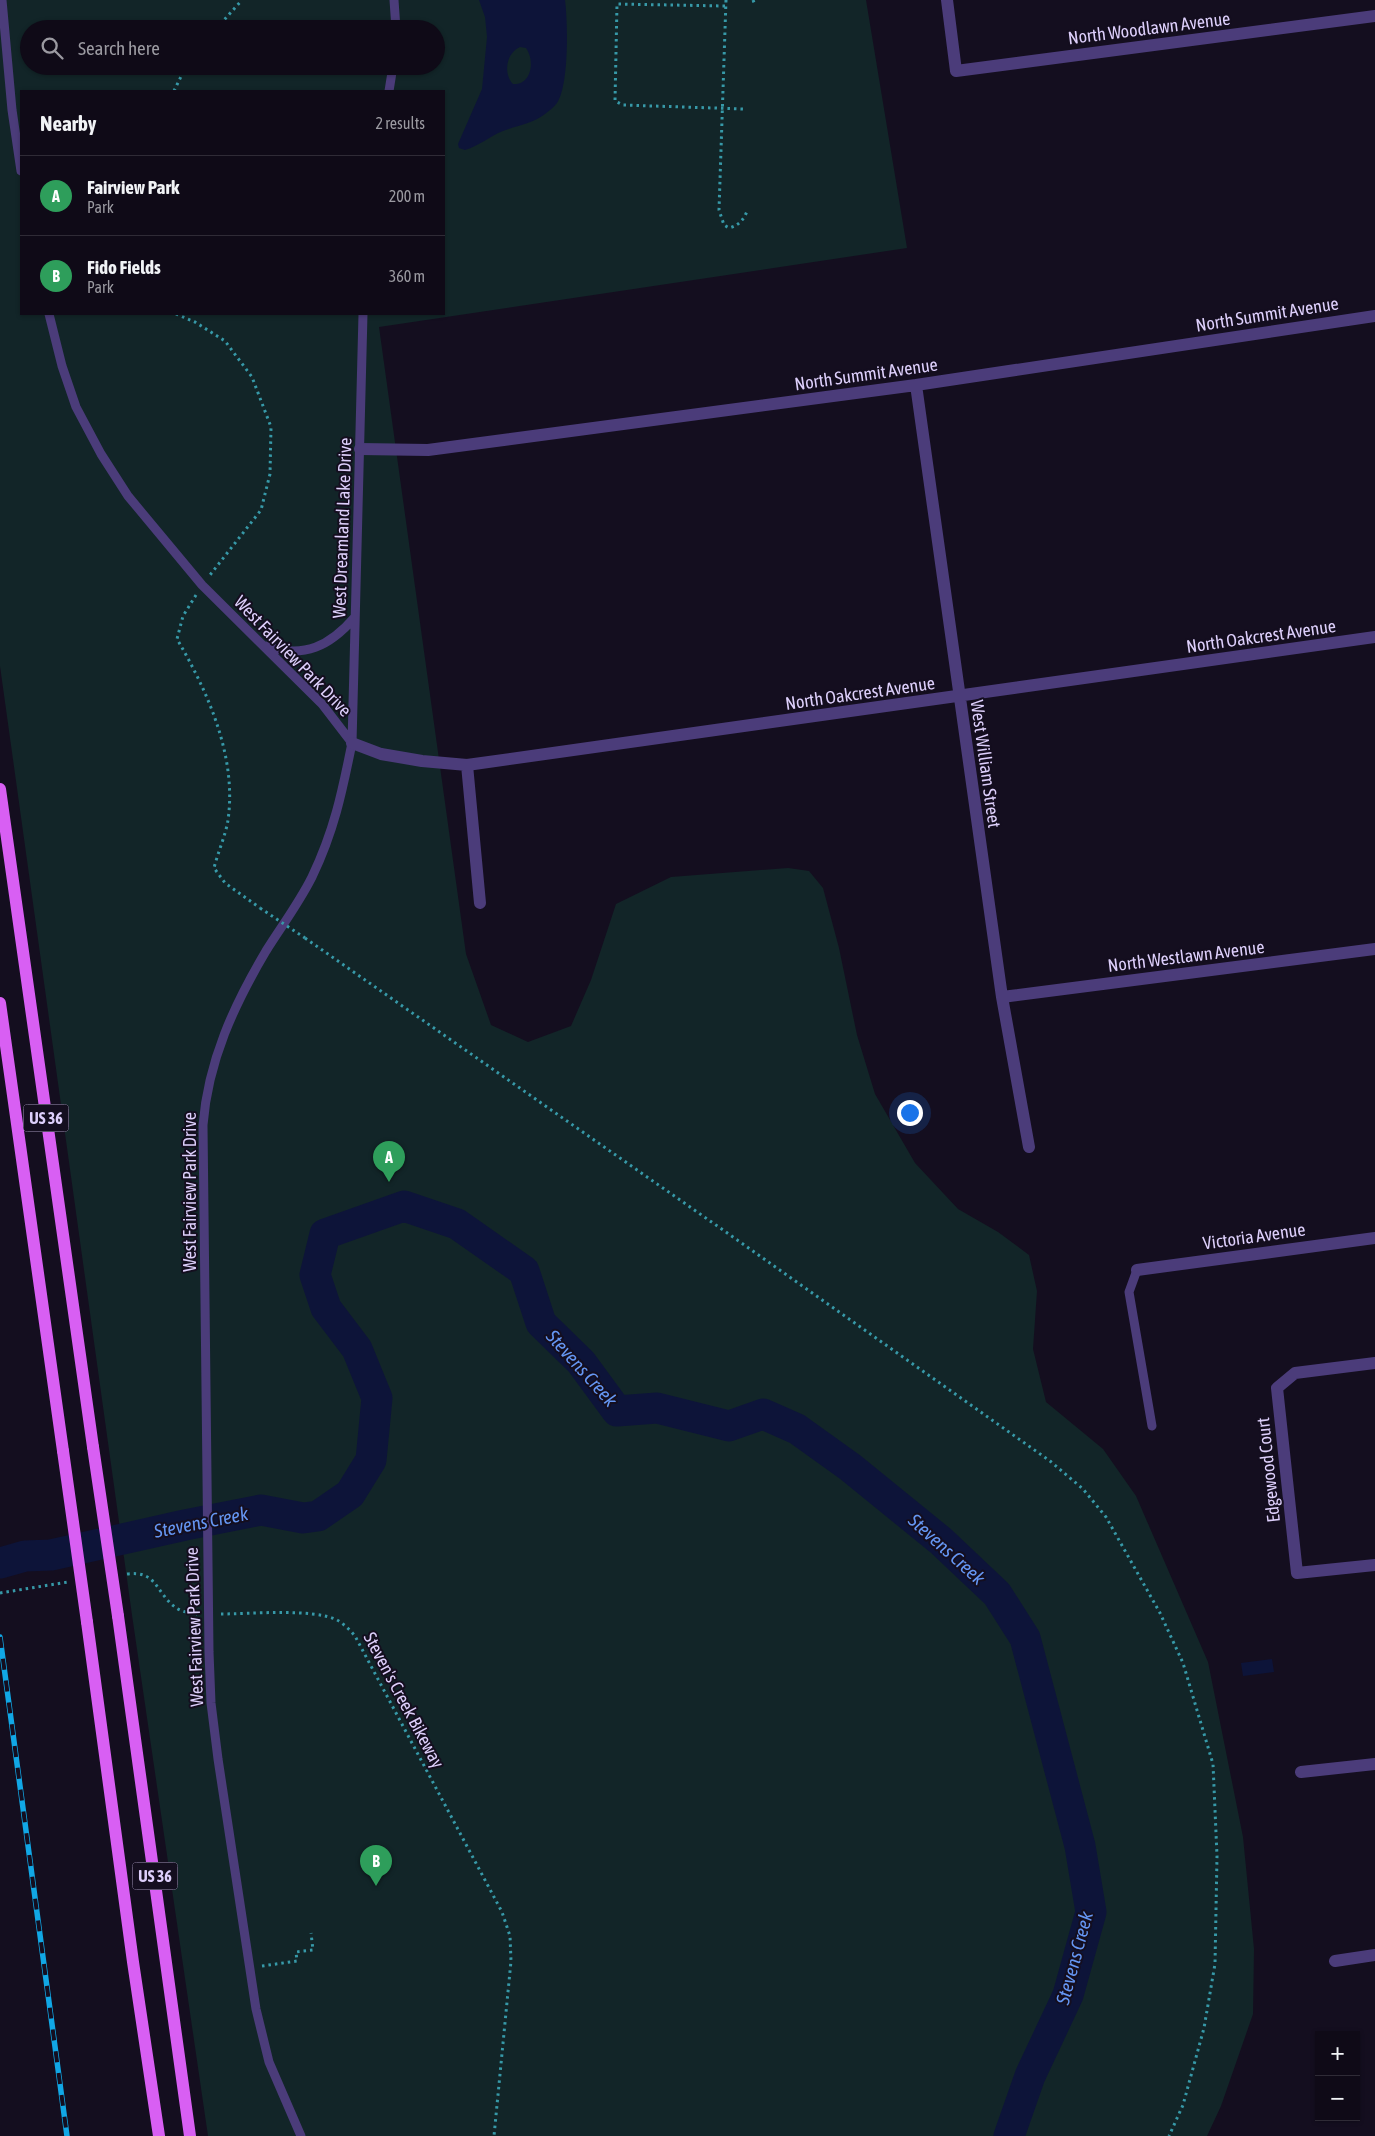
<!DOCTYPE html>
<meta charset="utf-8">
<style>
:root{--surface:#0f0a17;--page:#1d1824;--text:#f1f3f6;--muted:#9b9aa1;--line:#2f2b36;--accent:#11a7e5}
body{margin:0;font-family:"Asap Condensed",sans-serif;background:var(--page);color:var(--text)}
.controls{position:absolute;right:15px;bottom:15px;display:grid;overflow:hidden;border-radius:0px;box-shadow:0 1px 4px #0004}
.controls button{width:45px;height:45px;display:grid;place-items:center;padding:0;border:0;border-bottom:1px solid var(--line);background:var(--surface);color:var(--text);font:25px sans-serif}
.you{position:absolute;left:909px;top:1112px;width:18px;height:18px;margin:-12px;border:4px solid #fff;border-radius:50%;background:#1a73e8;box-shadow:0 0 0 8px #1a73e833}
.badge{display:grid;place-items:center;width:32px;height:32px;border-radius:50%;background:var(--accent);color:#fff;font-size:16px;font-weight:700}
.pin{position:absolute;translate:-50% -41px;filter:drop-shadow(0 1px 2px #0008)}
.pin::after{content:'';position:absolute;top:26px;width:18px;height:15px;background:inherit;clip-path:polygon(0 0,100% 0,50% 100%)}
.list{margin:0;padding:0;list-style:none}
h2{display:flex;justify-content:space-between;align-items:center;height:65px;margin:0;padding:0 20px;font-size:21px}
h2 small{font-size:16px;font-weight:400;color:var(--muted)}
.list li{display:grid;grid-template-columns:32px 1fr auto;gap:15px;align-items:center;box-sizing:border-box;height:80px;padding:0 20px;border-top:1px solid var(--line)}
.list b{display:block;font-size:19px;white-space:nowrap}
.list p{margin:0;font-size:16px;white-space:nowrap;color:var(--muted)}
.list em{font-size:16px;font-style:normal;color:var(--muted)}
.icon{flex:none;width:28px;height:28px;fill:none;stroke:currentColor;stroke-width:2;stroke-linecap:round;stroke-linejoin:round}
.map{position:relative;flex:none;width:1375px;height:2136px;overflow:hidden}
.search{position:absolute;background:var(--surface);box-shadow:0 1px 4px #0004;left:20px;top:20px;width:425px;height:55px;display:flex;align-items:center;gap:12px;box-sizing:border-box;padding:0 18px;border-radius:28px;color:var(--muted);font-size:19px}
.panel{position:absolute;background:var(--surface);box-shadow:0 1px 4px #0004;left:20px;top:90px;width:425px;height:225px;border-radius:0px}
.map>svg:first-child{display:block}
</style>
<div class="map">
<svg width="1375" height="2136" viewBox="0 0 1375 2136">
<rect width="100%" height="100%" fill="#140e1f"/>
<!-- green -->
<path fill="#122528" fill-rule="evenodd" d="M0 0H866L907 248 379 327 466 954 491 1025 528 1042 571 1026 591 980 616 904 671 877 788 868 809 871 823 888 839 948 857 1035 875 1094 915 1163 958 1209 998 1232 1029 1255 1037 1291 1033 1349 1046 1402 1103 1449 1136 1496 1208 1662 1243 1837 1254 1949 1253 2014 1221 2106 1207 2136H208L132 1615 0 666ZM29 29H436V66H29ZM21 91H444V314H21Z"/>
<!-- water -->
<path fill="#0d1439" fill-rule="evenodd" d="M479 0H565C568 23 569 85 557 103 554 107 549 111 545 114 532 124 518 125 503 131 490 136 479 146 465 150L459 148 458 144 482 89 487 37 485 17ZM520 47 526 48C535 60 532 85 513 84 503 74 506 53 520 47Z
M1272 1659 1274 1672 1243 1676 1241 1663Z"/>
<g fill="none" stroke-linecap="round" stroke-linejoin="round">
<!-- river -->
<path stroke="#0d1439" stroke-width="31" d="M0 1563 25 1556 51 1555 185 1525 261 1510 303 1518 318 1516 350 1494 371 1460 377 1398 357 1349 326 1308 315 1275 325 1234 404 1206 457 1224 524 1271 541 1323 581 1362 617 1411 657 1408 729 1426 763 1414 797 1429 850 1467 941 1541 997 1594 1025 1638 1080 1846 1091 1912 1068 1995 1030 2076 1009 2136"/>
<!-- path -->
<path stroke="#3799a8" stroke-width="3" stroke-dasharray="2.5 4" stroke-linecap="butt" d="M726 0 719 210 724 225 729 228C740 225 744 219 748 209
M753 0 755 5
M725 6 617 4 615 101 623 105 744 109
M216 29 242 0
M174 91 186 66
M176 314 195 322 225 341 252 377 271 427 270 474 261 510 210 575
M196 595 183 616 177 639C208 692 237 757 228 820 226 834 218 852 214 868L225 883 260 908
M305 938 723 1230 1050 1461 1083 1489 1106 1517 1160 1613 1183 1663 1213 1764 1217 1856 1215 1964 1204 2028 1183 2105 1169 2136
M127 1574C157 1570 156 1593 175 1607 181 1612 190 1613 197 1614
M0 1593 68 1582
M221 1614C249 1614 313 1608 337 1620 344 1624 350 1630 355 1636L502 1912 510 1936 511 1961 494 2136
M262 1966 297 1961 296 1952 313 1950 311 1933"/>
<!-- service -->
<path stroke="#4b3c7a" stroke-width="9" d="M2 0 12 110 21 171
M394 0 396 29
M389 91 393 66
M49 314 62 366 76 407 101 454 128 496 202 585 322 704 352 743
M266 646C304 659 330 646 355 617
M1137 1270 1129 1292 1152 1426
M301 2136 269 2062 256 2009 218 1759 211 1703 209 1652 203 1125C208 1061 234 1005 266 951 281 927 299 903 312 877 334 831 342 793 352 743L363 314"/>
<!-- minor -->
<path stroke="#4b3c7a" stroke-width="12" d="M947 0 956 71 1375 16
M916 385 1002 997 1029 1147
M360 449 428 450 916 385 1375 316
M352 743 381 754 422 761 467 765 1375 637
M467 765 480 903
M1002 997 1375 949
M1137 1270 1375 1238
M1375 1363 1295 1373 1277 1388 1297 1573 1375 1565
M1301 1772 1375 1764
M1335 1961 1375 1955"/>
<!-- primary -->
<path stroke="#d85ff3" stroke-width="12" d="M0 789 93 1447
M0 1003 63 1451
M118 1616 190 2136
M87 1622 133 1962 159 2136"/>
<!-- rail casing -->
<g stroke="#11a7e5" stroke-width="5.5">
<path id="rail" d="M0 1637 67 2136"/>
</g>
<!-- rail -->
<use href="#rail" stroke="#140e1f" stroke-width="4" stroke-dasharray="11" stroke-linecap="butt"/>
<!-- path-bridge -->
<path stroke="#3799a8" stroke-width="3" stroke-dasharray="2.5 4" stroke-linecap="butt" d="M260 908 305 938"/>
<!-- primary-bridge -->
<path stroke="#d85ff3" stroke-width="12" d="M93 1447 118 1616
M63 1451 87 1622"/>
</g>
<g text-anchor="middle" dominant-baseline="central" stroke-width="4" stroke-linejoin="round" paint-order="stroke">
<!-- shield labels -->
<g fill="#140e1f" stroke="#a195b9" stroke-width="1">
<rect x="23.5" y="1104.5" width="45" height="27" rx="4"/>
<rect x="132.5" y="1862.5" width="45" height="27" rx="4"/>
</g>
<g font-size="16" font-weight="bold" fill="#ddcffb">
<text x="46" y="1118">US 36</text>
<text x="155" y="1876">US 36</text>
</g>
<!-- street labels -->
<g font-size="18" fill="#ddcffb" stroke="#140e1f">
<text transform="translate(1149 28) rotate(-7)">North Woodlawn Avenue</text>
<text transform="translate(1267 314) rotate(-9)">North Summit Avenue</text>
<text transform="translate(866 374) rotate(-8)">North Summit Avenue</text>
<text transform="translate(342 528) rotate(-88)">West Dreamland Lake Drive</text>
<text transform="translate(1261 636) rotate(-8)">North Oakcrest Avenue</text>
<text transform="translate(293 656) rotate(46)">West Fairview Park Drive</text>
<text transform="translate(860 693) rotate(-8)">North Oakcrest Avenue</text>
<text transform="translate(986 764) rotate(82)">West William Street</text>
<text transform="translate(1186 956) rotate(-7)">North Westlawn Avenue</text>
<text transform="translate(189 1192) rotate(-90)">West Fairview Park Drive</text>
<text transform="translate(1254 1236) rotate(-8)">Victoria Avenue</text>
<text transform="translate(1268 1470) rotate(-96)">Edgewood Court</text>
<text transform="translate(194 1627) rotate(-92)">West Fairview Park Drive</text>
<text transform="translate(404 1700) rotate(62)">Steven's Creek Bikeway</text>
</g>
<!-- water labels -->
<g font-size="19" font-style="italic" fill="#6596f3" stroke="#140e1f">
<text transform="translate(582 1368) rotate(48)">Stevens Creek</text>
<text transform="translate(201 1522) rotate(-11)">Stevens Creek</text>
<text transform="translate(947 1549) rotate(42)">Stevens Creek</text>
<text transform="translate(1074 1958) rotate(-75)">Stevens Creek</text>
</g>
</g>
</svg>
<div class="controls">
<button>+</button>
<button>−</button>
</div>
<div class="you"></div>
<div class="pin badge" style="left:389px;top:1182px;background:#2e9e5b">A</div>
<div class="pin badge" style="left:376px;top:1886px;background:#2e9e5b">B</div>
<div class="search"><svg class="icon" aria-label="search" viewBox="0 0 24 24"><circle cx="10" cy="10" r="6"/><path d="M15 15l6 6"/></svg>Search here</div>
<section class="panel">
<h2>Nearby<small>2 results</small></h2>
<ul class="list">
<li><span class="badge" style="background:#2e9e5b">A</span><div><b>Fairview Park</b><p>Park</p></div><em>200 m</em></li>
<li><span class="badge" style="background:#2e9e5b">B</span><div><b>Fido Fields</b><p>Park</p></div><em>360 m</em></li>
</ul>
</section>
</div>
